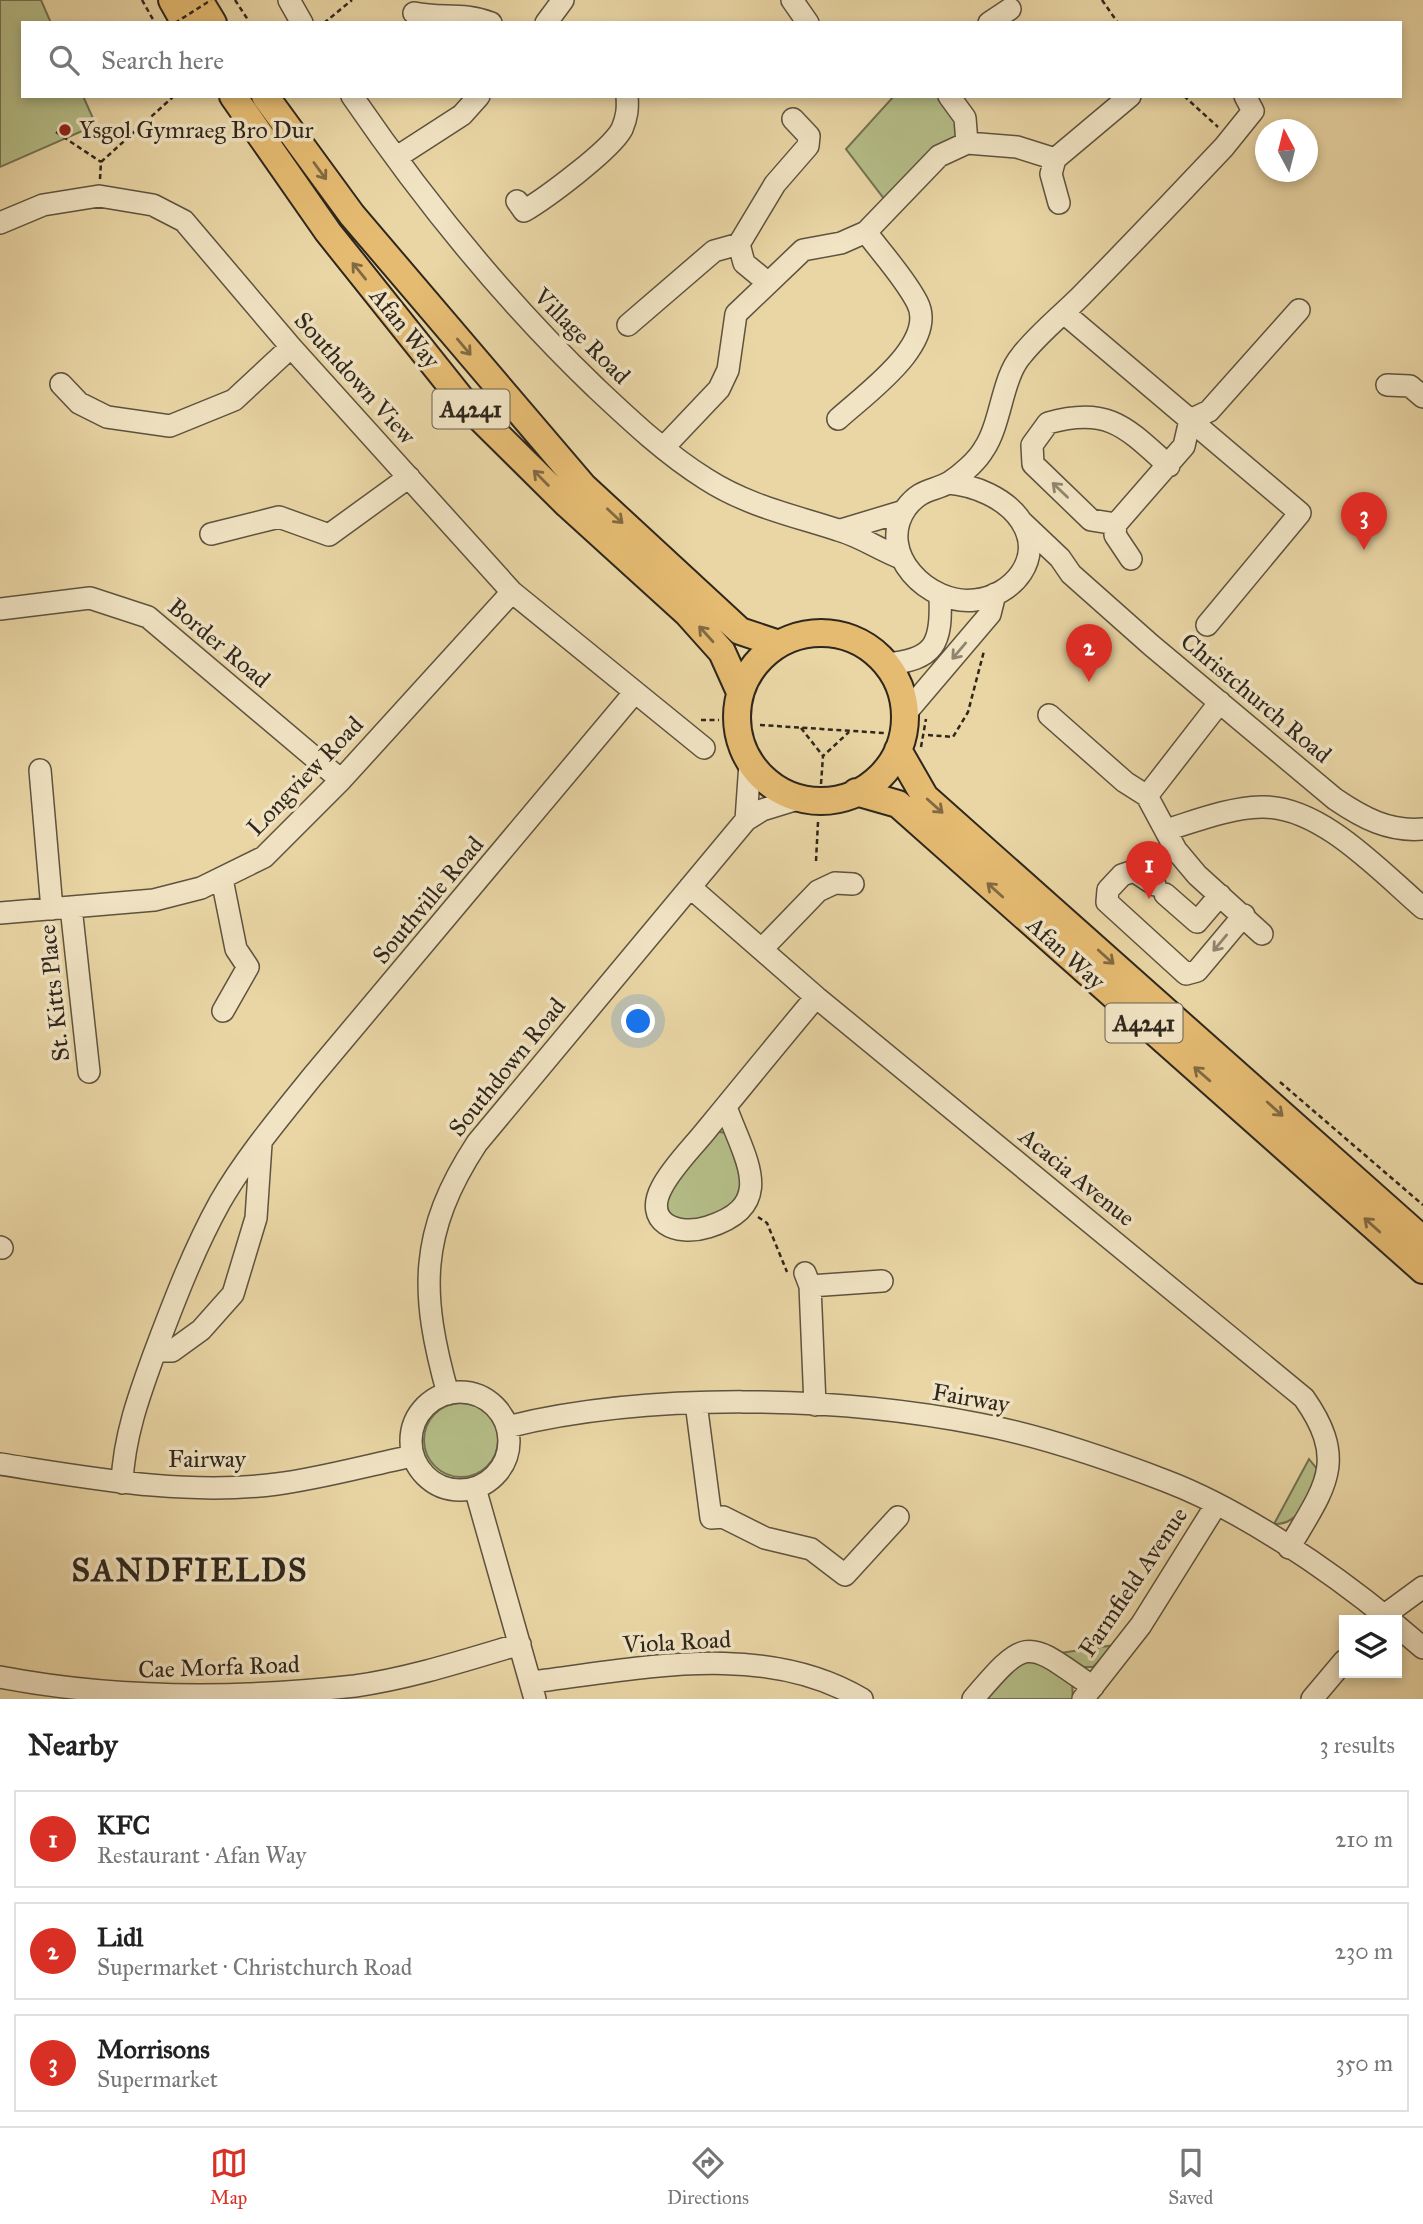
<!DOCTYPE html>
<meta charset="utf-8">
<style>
:root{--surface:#fff;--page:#f2f2f2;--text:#222;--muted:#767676;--line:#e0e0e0;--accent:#d93025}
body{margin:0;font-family:"IM FELL Great Primer",serif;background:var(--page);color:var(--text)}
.controls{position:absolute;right:21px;bottom:21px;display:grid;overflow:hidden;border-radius:0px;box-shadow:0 4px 10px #0003}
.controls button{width:63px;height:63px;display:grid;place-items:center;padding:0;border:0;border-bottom:2px solid var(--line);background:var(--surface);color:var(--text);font:35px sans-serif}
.compass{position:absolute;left:1255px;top:119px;width:63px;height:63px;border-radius:50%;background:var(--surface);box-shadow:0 4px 10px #0003;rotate:353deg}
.you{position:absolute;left:639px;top:1022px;width:24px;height:24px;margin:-18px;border:5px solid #fff;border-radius:50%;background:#1a73e8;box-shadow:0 0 0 10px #1a73e833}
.badge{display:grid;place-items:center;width:46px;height:46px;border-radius:50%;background:var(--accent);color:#fff;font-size:23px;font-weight:700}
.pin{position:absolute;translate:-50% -58px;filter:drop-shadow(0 2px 4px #0008)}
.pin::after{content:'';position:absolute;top:37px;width:24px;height:21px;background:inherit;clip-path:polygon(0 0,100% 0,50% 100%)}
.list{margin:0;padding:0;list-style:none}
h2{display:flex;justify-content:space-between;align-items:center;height:91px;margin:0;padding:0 28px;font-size:30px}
h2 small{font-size:23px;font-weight:400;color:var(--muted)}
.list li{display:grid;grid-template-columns:46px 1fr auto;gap:21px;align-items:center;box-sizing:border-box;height:98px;margin:0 14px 14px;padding:0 14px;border:2px solid var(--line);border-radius:0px}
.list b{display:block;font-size:26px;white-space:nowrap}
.list p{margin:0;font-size:23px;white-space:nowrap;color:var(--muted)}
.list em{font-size:23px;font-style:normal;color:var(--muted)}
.icon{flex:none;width:38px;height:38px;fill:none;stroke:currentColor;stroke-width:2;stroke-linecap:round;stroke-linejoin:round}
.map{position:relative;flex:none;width:1423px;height:1699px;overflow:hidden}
.search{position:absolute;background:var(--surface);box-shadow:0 4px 10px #0003;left:21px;right:21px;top:21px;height:77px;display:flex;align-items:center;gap:18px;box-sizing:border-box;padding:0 24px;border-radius:0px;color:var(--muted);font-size:26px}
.sheet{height:427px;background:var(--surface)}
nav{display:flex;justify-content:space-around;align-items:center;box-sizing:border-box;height:98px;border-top:2px solid var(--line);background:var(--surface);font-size:19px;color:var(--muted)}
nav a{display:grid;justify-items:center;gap:4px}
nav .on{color:var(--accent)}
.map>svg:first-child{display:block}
</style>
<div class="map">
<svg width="1423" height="1699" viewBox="0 0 1423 1699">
<rect width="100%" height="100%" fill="#ead6a5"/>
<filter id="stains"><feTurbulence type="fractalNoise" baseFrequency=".00286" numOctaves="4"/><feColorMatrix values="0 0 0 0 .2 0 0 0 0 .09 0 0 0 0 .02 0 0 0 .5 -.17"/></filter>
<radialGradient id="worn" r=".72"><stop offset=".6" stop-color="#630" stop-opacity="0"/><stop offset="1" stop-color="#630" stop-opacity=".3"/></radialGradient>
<!-- green -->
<path fill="#b5be88" stroke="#727252" stroke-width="2" d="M0 0H41L51 23H23V96H83L96 125 0 167Z
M894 96H938L955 119 958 139 885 200 846 149Z
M713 1131 726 1133 742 1181 732 1211 680 1225 665 1210 670 1183Z
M424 1440a37 37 0 1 1 74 0a37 37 0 1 1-74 0Z
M1309 1459 1317 1469C1311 1493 1302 1525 1274 1524Z
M1115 1645 1093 1667H1084L1060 1653Z
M1035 1658 1072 1683 1073 1699H982L1009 1667Z"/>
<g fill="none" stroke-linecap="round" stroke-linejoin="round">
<!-- minor casing -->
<g stroke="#5e533f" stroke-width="24">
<path id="minor" d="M289 0 302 23
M792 0 808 23
M414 13C442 19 463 12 491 23
M546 23 563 0
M989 23 1010 9
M352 96C424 201 504 300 596 388 630 420 666 454 706 479 748 506 792 515 838 530 860 536 880 550 901 558
M949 96 965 118 967 143
M397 157 462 115 479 96
M1055 159 1051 174 1059 203
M517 201 524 211C546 198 611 150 622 129 627 117 628 109 627 96
M0 223 43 205 99 196 153 205 184 221 291 347 512 592 704 748
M767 282 744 263 739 244 775 184 808 146 809 136 793 119
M1064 313 1300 513 1207 625
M628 325 714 251 739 244
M61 384 79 403 107 417 170 426 234 400 291 347
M1387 385 1410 386 1423 397
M838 419C864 395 939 343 917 302 904 277 883 255 866 232
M664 447 719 389 728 370 736 314 803 250 841 243 866 232 939 156 967 143 1017 147 1055 159 1130 96
M948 483C974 485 1006 498 1021 521 1045 558 1013 596 975 600 929 606 875 553 906 508 921 488 932 492 950 482 962 474 977 461 984 449 1001 424 1002 378 1021 356 1038 334 1061 316 1081 296 1129 247 1177 197 1224 147L1253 111 1245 96
M1022 522 1060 558 1071 574 1151 645 1335 799C1363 818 1389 832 1423 829
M1116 524 1091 520 1033 464 1032 445 1048 423C1108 406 1126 427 1169 466
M841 530 904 511
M211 534 279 517 329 535 409 477
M1131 559 1115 535 1116 524 1184 446 1190 420 1209 411 1299 310
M0 609 90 598 148 617 341 780
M886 664C935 660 942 643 940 598
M905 714 990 614 995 594
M1049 715 1125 782 1147 796 1176 850 1197 875 1262 934
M40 770 52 909
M1147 796 1220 702
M746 820 750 763
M1166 830C1196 821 1228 808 1261 807 1320 805 1380 871 1423 908
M222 879 236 949 248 967 223 1011
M1155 885 1134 871 1122 875 1108 890 1107 902 1186 974 1197 971 1244 915
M690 887 816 997 1304 1398C1349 1462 1324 1488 1289 1548
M1165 894 1197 922 1220 895
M71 907 89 1072
M0 913 154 900 201 888 264 857 341 780 512 592
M762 949 818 891 835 883 853 884
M726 1107C744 1158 779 1205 708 1227 676 1237 643 1222 662 1187 673 1166 693 1147 708 1128 744 1084 780 1040 816 997
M0 1247 2 1248
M805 1273 810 1286 815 1405
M810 1286 882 1281
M156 1351H172L201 1330 233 1294 256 1218 261 1144
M411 1441a49 49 0 1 1 98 0a49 49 0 1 1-98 0Z
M448 1394C420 1294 418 1233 477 1143L746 820 762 810 801 798
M696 1403 711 1518 723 1517 765 1538 811 1549 845 1575 898 1517
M507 1427C648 1392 837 1396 979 1424 1042 1436 1106 1458 1166 1481 1240 1509 1329 1570 1390 1620
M0 1464C91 1478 185 1496 277 1484 323 1478 368 1465 413 1456
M122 1483C124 1435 140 1393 156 1349 175 1299 194 1249 220 1202 246 1157 280 1117 312 1077L635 692
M475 1488 535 1699
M1378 1620 1423 1587
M1397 1626 1423 1648
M0 1677C115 1699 237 1699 355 1686 411 1678 466 1660 520 1644
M532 1682C639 1669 763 1640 862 1699
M973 1699C1028 1634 1027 1641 1093 1687
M1083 1699 1141 1625 1216 1505
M1312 1699 1344 1661"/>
</g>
<!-- major casing -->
<g stroke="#2f271d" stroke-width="30">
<path id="major" d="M172 0 185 23
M199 0 213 23
M233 96 328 232 463 401 568 505 688 614 722 652 740 692
M265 96 352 215 583 486 740 631 779 644
M737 717a84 84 0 1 1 168 0a84 84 0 1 1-168 0Z
M898 750 925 797 1423 1240
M856 792 898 804 1423 1270"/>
</g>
<!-- path -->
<path stroke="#2f271d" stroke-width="2.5" stroke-dasharray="5 3.5" stroke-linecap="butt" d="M142 0 155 23
M235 0 250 23
M1102 0 1118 23
M324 23 352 0
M1184 96 1218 127
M56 132 101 162
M100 179 101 162 174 96
M701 720H719
M760 725 884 733
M801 728 823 756
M928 735 953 737 968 712 984 651
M921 747 926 719
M821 784 823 756 849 732
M816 861 818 822
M1280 1082 1423 1205
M758 1217 767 1223 787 1272"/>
<!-- minor -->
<use href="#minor" stroke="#f1e4c4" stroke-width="21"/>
<!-- major -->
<use href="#major" stroke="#e5bb72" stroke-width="26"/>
<!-- path-bridge -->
<path stroke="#2f271d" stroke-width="2.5" stroke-dasharray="5 3.5" stroke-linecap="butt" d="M175 23 211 0"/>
</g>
<!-- one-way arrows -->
<defs><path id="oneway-shaft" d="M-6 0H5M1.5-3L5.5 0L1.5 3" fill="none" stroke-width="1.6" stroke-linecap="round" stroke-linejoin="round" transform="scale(1.75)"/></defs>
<g stroke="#816a43">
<use href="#oneway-shaft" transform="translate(320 171) rotate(54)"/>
<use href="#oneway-shaft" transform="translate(359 271) rotate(-129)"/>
<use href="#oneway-shaft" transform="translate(464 347) rotate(50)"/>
<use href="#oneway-shaft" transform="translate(541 478) rotate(-135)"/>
<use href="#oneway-shaft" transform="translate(615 516) rotate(43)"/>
<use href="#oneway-shaft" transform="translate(706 634) rotate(-132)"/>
<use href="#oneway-shaft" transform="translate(935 806) rotate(42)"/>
<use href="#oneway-shaft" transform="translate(995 890) rotate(-138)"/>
<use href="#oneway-shaft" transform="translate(1106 957) rotate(42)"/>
<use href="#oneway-shaft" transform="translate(1202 1074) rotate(-139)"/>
<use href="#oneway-shaft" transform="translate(1275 1109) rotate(42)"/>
<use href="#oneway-shaft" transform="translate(1372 1225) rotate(-138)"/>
</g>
<g stroke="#908670">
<use href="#oneway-shaft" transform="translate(1060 490) rotate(-136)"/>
<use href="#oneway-shaft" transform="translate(959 651) rotate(130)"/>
<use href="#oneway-shaft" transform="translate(1220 943) rotate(130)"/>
</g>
<!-- markers -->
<circle fill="#8f2418" stroke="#f1e4c4" stroke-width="2.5" cx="65" cy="130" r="7"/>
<g text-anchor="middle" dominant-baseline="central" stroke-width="7" stroke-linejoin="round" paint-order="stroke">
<!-- shield labels -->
<g fill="#f1e4c4" stroke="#69604f" stroke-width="2">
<rect x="432.5" y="389.5" width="77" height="39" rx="5"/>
<rect x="1105.5" y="1003.5" width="77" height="39" rx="5"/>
</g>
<g font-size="23" font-weight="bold" fill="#2f271d">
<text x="471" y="409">A4241</text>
<text x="1144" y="1023">A4241</text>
</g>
<!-- poi labels -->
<g font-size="24" fill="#2f271d" stroke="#f1e4c4" text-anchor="start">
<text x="79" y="130">Ysgol Gymraeg Bro Dur</text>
</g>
<!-- street labels -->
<g font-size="24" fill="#2f271d" stroke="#f1e4c4">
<text transform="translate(405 328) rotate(51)">Afan Way</text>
<text transform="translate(582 336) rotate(45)">Village Road</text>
<text transform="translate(355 378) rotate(48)">Southdown View</text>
<text transform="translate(219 643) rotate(40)">Border Road</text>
<text transform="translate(1256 698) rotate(40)">Christchurch Road</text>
<text transform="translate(305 776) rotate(-46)">Longview Road</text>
<text transform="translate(428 900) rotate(-50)">Southville Road</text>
<text transform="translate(1066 953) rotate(42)">Afan Way</text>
<text transform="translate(54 993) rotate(-96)">St. Kitts Place</text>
<text transform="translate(507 1067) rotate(-51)">Southdown Road</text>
<text transform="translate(1077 1177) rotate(39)">Acacia Avenue</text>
<text transform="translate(971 1398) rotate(10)">Fairway</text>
<text x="207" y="1459">Fairway</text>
<text transform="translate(1133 1582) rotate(-56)">Farmfield Avenue</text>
<text transform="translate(677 1642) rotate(-3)">Viola Road</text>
<text transform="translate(219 1667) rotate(-2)">Cae Morfa Road</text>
</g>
<!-- district labels -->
<g font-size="32" font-weight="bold" letter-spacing="2" fill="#2f271d" stroke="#f1e4c4">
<text x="190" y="1570">SANDFIELDS</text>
</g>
</g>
<rect width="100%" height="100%" filter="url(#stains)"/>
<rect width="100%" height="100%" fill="url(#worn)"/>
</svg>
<div class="controls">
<button><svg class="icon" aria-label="layers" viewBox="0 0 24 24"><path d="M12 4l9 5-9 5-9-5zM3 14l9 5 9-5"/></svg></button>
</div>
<svg class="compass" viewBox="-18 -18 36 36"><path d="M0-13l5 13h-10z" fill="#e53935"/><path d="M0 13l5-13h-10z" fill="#767676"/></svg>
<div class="you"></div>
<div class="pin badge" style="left:1149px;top:899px">1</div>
<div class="pin badge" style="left:1089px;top:682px">2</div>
<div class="pin badge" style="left:1364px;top:550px">3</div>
<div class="search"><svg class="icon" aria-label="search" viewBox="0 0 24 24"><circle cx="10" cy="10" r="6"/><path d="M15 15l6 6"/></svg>Search here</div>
</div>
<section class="sheet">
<h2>Nearby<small>3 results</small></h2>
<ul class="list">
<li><span class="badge">1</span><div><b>KFC</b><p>Restaurant · Afan Way</p></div><em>210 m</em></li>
<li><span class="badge">2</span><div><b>Lidl</b><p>Supermarket · Christchurch Road</p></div><em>230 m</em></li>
<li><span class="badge">3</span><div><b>Morrisons</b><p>Supermarket</p></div><em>350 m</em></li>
</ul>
</section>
<nav>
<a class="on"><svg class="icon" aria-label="map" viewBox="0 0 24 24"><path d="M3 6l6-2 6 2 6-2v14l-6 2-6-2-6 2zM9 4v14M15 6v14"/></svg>Map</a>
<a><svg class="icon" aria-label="directions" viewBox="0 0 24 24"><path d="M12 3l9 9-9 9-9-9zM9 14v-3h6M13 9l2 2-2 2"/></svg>Directions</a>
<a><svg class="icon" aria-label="saved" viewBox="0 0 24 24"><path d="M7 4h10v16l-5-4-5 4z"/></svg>Saved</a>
</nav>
